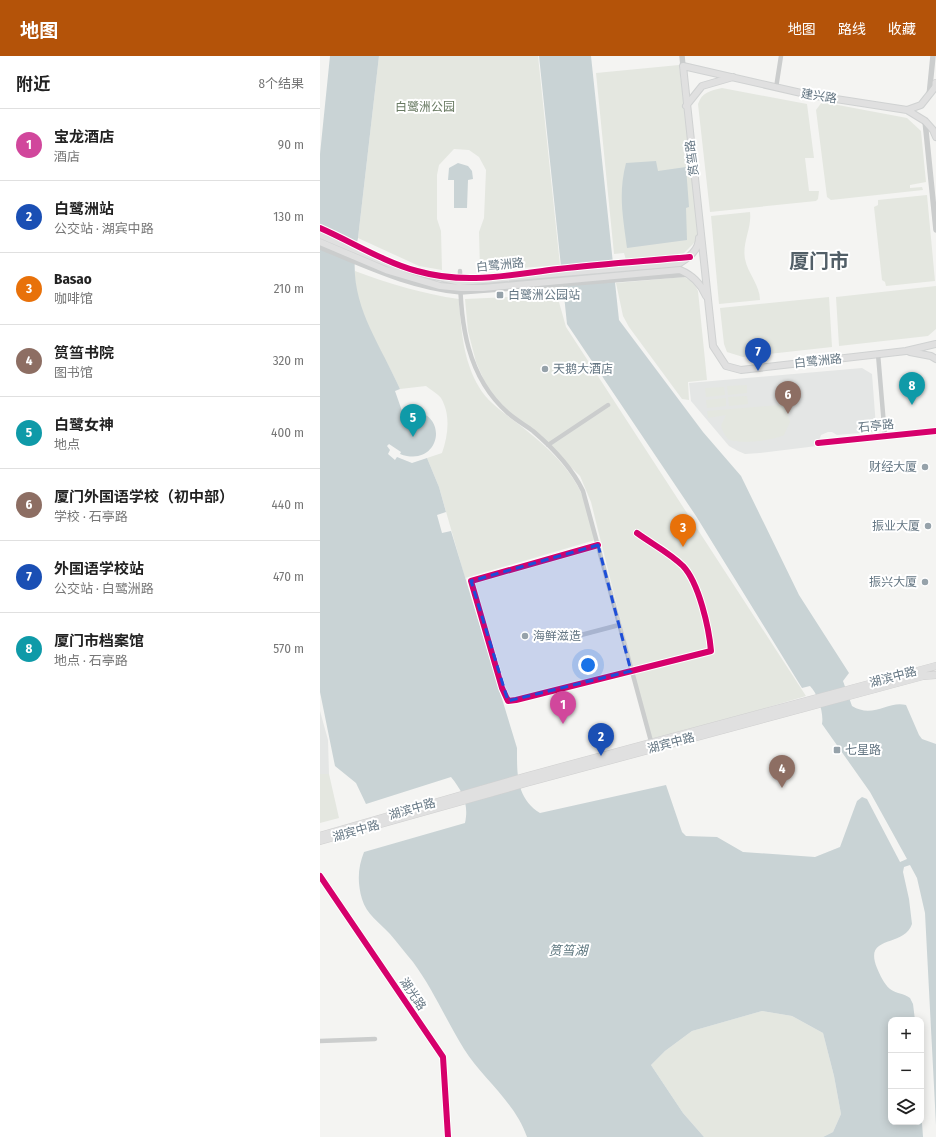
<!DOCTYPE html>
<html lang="zh">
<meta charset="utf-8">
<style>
:root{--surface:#fff;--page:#f6f6f6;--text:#222;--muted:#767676;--line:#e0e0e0;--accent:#b45309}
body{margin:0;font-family:"Fira Sans Condensed","Noto Sans SC",sans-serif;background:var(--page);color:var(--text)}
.controls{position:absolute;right:12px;bottom:12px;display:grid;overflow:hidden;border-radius:8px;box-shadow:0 2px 10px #0003}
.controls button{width:36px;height:36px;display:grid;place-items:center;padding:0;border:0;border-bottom:1px solid var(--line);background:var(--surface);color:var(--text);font:20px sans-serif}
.you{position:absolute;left:268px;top:609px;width:14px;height:14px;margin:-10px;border:3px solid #fff;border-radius:50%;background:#1a73e8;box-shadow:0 0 0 6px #1a73e833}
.badge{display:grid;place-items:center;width:26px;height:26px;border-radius:50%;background:var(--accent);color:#fff;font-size:13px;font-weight:700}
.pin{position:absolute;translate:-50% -33px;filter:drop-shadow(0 1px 2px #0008)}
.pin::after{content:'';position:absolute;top:21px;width:14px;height:12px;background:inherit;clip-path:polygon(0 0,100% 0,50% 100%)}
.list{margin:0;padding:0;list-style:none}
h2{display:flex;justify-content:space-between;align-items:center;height:52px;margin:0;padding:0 16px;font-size:17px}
h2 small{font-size:13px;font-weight:400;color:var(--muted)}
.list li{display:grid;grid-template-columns:26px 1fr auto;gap:12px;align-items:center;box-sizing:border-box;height:72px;padding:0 16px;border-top:1px solid var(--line)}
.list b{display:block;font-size:15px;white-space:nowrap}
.list p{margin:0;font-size:13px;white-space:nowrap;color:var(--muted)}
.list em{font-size:13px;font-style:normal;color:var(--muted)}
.icon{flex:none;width:22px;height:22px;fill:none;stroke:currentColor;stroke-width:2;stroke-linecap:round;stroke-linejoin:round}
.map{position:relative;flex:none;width:616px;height:1081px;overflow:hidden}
header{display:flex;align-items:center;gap:24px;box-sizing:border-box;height:56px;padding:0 20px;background:var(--accent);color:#fff}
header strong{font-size:19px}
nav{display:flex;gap:22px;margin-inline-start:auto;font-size:14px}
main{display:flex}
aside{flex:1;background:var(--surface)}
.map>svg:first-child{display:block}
</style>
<header>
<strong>地图</strong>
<nav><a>地图</a><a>路线</a><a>收藏</a></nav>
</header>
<main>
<aside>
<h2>附近<small>8个结果</small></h2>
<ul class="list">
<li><span class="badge" style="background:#d1479c">1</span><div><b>宝龙酒店</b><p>酒店</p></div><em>90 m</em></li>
<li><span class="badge" style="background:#1a4fb4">2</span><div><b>白鹭洲站</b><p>公交站 · 湖宾中路</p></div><em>130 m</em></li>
<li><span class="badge" style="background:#e8710a">3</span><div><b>Basao</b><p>咖啡馆</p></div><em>210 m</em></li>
<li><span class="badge" style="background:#8d6e63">4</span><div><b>筼筜书院</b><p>图书馆</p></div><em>320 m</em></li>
<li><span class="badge" style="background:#0f9aa8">5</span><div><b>白鹭女神</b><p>地点</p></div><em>400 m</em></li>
<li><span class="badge" style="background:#8d6e63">6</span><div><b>厦门外国语学校（初中部）</b><p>学校 · 石亭路</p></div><em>440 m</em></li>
<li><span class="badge" style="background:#1a4fb4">7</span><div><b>外国语学校站</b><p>公交站 · 白鹭洲路</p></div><em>470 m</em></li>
<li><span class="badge" style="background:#0f9aa8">8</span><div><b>厦门市档案馆</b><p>地点 · 石亭路</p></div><em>570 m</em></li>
</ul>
</aside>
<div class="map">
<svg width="616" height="1081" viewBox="0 0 616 1081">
<rect width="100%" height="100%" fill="#f4f4f2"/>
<!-- built -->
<path fill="#e4e6e5" d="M542 312 552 318 556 371 552 376 517 379 512 376H508L501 379 499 385H496L497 390 440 397 425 398 418 395 409 390 371 345 369 327Z
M0 655 8 684 9 718H0Z"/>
<!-- green -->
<path fill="#e4e7e0" d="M59 0H218L240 209 160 215 159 176 164 162 166 114 159 101 149 94 134 93 119 109 117 119V163L121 175 122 214 99 210 38 182Z
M359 9 378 170 377 184 363 198 306 204 304 197 294 198 276 17Z
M402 32 487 48 494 102H485L489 135H499L498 143 496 145 390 156 378 48C382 36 390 35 402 32Z
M502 46 587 62 601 75 606 126 590 129V132L602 131 603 134 511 144 507 141 496 54Z
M607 139 615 225 566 230 565 226 562 224 554 151 558 149V144Z
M430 156C432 172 422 186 425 203 428 218 440 229 440 244L399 248 391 160Z
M35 215C70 228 103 238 139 243 141 273 143 304 159 331 168 347 187 359 201 370 227 391 253 413 265 446 270 458 272 471 275 484L145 522 119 431 107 402 122 397C128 380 131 359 121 342 118 338 111 334 106 330L80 333C64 297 33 255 35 215Z
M364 221 373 226 378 235 387 324 368 326 369 344 362 343 309 271 303 260 296 227Z
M616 230V273L608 280 519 290 516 241Z
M237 239 246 271 486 640 331 686 271 446 260 420 232 393 222 380 189 358 170 338 156 306 148 275 145 243Z
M509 241 512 291 423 301 407 296 404 288 400 252Z
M427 329V337L408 339 407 330Z
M404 331 405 339 386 341 385 332Z
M427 340 428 348 409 350 408 341Z
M406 342V350L387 352 386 344Z
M471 348V355L467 356 470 366 464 379C455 384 417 389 408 383 404 379 402 374 401 369L406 359 388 362 387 355Z
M0 718H9L19 762 0 767Z
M442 955 472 960 503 977 514 1020 521 1058 513 1076 503 1081H384L363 1057 331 1009 345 995 372 975Z"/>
<!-- water -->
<path fill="#c9d3d5" d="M10 0H59L38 182C24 242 57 281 80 333L75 335 82 355C132 349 123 414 80 398L81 396 69 388 67 390 70 394 68 398 75 404 77 401 92 407 107 402 119 431 126 456 117 459 122 477 131 475 197 692C197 718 196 742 220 757L346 729 362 776 366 780 397 781 423 796 495 801 520 791 537 745 542 741 547 743 580 806 587 803 550 736 502 668C504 657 498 638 490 630L482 632 376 460 247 268 219 0H271L299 264 383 376 421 420 479 539 529 617 523 625 532 650C553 663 569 644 586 649L599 679 602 683 616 688V1069L605 857 597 822 590 809 584 811 583 816 589 843 592 868C584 892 543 878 557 912 560 919 564 928 570 933 576 938 584 937 590 942L593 948 595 964H571V1066H601V1053L603 1081H503L513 1076 521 1058 514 1020 503 977 472 960 442 955 372 975 345 995 331 1009 363 1057 384 1081H207C195 1046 163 1023 144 993 126 964 113 933 93 906 85 897 78 887 70 878 60 867 46 858 42 843 37 826 38 811 44 796L145 767C149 748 143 736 131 721L46 748 36 727 15 710 0 636V98Z
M336 105 338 115 366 111 369 151 366 152 367 184 307 192C303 161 298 138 306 107Z
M138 107 148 110 152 115 153 123 148 124 147 152H134V124H128L129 112Z"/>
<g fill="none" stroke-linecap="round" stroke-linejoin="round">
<!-- secondary casing -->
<g stroke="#d0d2d2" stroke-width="8">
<path id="secondary" d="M366 50 382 30 413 21
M587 54 601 49 616 30
M616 81 613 74 605 65 587 54 490 39 363 10 393 290 406 310 421 314 586 295 616 288
M0 179 76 211 140 226 360 207C369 201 379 194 379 182
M0 186 66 214 120 230 141 232H163L360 214C372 219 381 228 386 240
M590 296 611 300 616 303"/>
</g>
<!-- primary casing -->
<g stroke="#d0d0d0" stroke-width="8">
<path id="primary" d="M616 30V27
M0 780 204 721 616 610
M0 785 206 727 603 620 616 619"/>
</g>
<!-- minor -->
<path stroke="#cbcdcd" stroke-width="4.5" d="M456 32 461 0
M140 215C140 267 147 321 188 357 196 364 205 369 213 375 233 392 252 412 263 435L332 689
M558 298 565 381
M498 387 616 375
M228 389 288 349
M278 489 151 525 182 632 188 645 196 644 391 595C389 572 379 527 363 510 350 497 332 488 317 477
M261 579 299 569
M0 985 55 983"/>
<!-- tertiary -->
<path stroke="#cbcdcd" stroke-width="5.5" d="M362 0 363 10
M609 40 613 0
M605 65 616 174
M0 172 73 207
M0 191C47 210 89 231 141 236L369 218
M194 219 370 201
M0 820 123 1001 128 1081"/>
<!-- secondary -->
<use href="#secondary" stroke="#e0e0e0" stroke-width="6"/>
<!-- primary -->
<use href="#primary" stroke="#e0e0e0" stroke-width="7"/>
<!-- cycleway casing -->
<g stroke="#fff" stroke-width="8">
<path id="cycleway" d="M0 172C32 186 64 206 97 215 146 229 188 219 238 213 282 208 326 205 370 201
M498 387 616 375
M278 489 151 525 182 632 188 645 196 644 391 595C389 572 379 527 363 510 350 497 332 488 317 477
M0 820 123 1001 128 1081"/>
</g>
<!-- cycleway -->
<use href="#cycleway" stroke="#d6006c" stroke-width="6"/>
</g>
<!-- marked area -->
<path fill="#1d4ed8" fill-opacity="0.2" stroke="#1d4ed8" stroke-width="3" stroke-dasharray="8 5" stroke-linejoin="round" d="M278 489 311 615 188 645 151 525Z"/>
<!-- markers -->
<g fill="#96a2aa" stroke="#fff" stroke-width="1.5">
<rect x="176" y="235" width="8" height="8" rx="2"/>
<circle cx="225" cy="313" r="4"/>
<circle cx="605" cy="411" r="4"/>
<circle cx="608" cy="470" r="4"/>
<circle cx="605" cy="526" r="4"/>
<circle cx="205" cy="580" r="4"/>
<rect x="513" y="690" width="8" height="8" rx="2"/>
</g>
<g text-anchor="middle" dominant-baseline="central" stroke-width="4" stroke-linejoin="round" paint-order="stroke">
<!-- street labels -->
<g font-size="12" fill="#647683" stroke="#fff">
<text transform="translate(499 40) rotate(9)">建兴路</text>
<text transform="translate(372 102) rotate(-97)">筼筜路</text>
<text transform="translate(180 209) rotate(-6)">白鹭洲路</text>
<text transform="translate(498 305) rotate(-6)">白鹭洲路</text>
<text transform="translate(556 370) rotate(-6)">石亭路</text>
<text transform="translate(573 621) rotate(-15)">湖滨中路</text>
<text transform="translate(351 687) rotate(-15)">湖宾中路</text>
<text transform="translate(92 753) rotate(-16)">湖滨中路</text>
<text transform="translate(36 775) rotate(-16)">湖宾中路</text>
<text transform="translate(93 938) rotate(56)">湖光路</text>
</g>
<!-- park labels -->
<g font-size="12" fill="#687a62" stroke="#fff">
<text x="105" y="51">白鹭洲公园</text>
</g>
<!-- poi labels -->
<g font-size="12" fill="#647683" stroke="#fff" text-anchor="start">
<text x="188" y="239">白鹭洲公园站</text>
<text x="233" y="313">天鹅大酒店</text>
<text x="597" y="411" text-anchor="end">财经大厦</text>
<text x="600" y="470" text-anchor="end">振业大厦</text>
<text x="597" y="526" text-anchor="end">振兴大厦</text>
<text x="213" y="580">海鲜滋造</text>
<text x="525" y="694">七星路</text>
</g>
<!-- water labels -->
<g font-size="13" font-style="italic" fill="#5f7880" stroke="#fff">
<text x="248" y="894">筼筜湖</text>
</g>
<!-- town labels -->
<g font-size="20" font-weight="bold" fill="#525f68" stroke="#fff">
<text x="499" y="205">厦门市</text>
</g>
</g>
</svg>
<div class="controls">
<button>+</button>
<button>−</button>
<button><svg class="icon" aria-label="layers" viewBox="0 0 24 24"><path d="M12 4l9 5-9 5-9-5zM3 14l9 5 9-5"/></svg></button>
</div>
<div class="you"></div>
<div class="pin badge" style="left:243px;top:668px;background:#d1479c">1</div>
<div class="pin badge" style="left:281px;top:700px;background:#1a4fb4">2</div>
<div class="pin badge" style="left:363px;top:491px;background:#e8710a">3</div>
<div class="pin badge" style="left:462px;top:732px;background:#8d6e63">4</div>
<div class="pin badge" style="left:93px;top:381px;background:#0f9aa8">5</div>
<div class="pin badge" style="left:468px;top:358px;background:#8d6e63">6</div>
<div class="pin badge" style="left:438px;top:315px;background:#1a4fb4">7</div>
<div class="pin badge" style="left:592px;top:349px;background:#0f9aa8">8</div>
</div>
</main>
